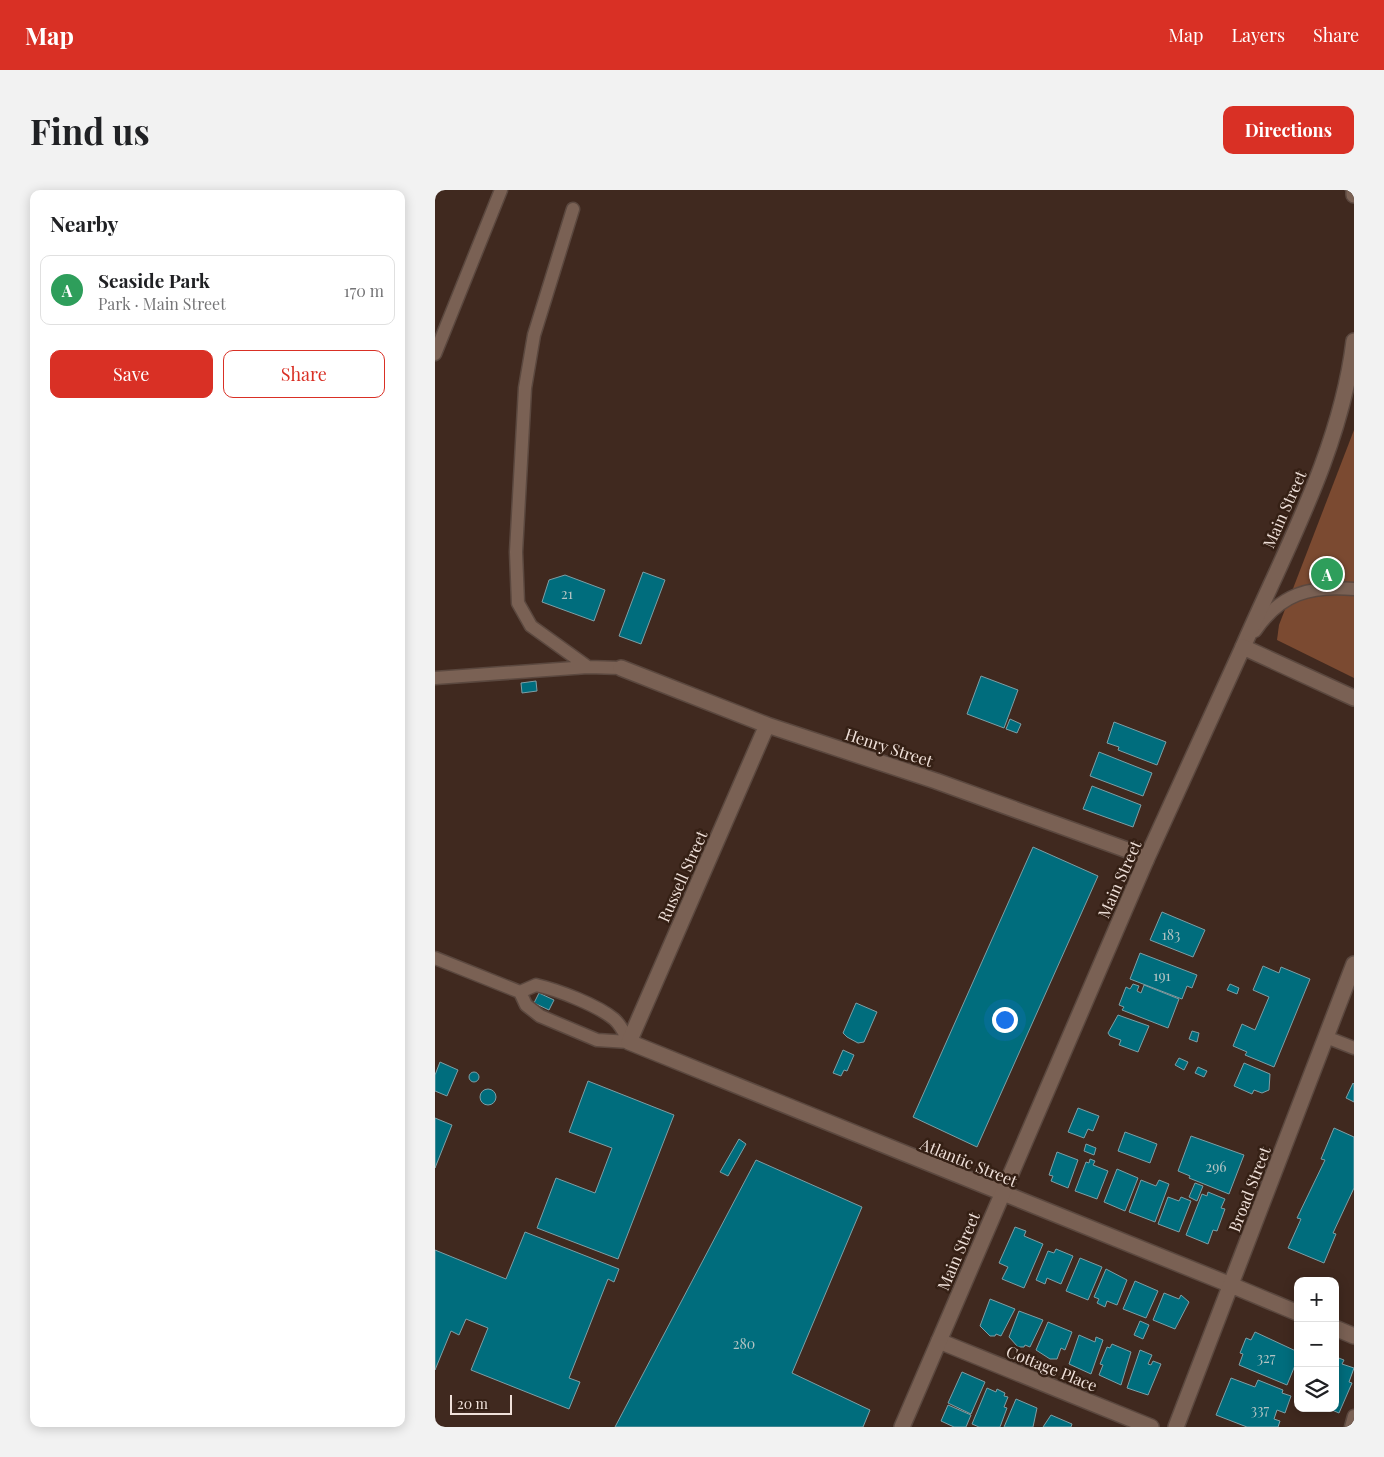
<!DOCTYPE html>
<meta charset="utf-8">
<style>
:root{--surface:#fff;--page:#f2f2f2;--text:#202124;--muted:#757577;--line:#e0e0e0;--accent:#d93025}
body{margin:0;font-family:"Playfair Display",serif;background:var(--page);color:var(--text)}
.controls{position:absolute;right:15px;bottom:15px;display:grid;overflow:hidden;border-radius:10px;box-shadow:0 2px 12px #0003}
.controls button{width:45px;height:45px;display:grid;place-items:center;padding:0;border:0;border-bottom:1px solid var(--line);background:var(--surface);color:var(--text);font:25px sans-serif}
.scale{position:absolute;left:15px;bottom:12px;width:62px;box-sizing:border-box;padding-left:5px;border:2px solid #f0e1da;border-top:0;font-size:14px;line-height:18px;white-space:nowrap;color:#f0e1da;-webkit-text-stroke:4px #352015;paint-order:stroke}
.you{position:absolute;left:569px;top:829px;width:18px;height:18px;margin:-12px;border:4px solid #fff;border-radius:50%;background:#1a73e8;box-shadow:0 0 0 8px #1a73e833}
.badge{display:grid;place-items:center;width:32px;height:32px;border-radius:50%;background:var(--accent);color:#fff;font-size:16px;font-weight:700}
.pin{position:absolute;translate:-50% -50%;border:2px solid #fff;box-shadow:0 1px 5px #0006}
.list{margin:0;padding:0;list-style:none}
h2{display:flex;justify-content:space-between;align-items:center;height:65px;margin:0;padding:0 20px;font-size:21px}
h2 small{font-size:16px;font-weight:400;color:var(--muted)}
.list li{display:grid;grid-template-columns:32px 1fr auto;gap:15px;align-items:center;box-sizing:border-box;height:70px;margin:0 10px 10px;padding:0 10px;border:1px solid var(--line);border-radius:10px}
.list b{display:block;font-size:19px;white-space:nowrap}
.list p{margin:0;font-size:16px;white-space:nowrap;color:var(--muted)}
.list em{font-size:16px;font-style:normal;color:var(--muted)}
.actions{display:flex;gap:10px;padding:15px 20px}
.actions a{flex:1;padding:11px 0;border:1px solid var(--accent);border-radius:10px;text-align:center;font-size:18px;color:var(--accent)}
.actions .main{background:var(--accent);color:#fff}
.icon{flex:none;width:28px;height:28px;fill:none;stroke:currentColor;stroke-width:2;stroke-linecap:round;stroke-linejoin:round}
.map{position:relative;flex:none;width:919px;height:1237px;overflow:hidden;border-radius:10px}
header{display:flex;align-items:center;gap:30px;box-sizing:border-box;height:70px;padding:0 25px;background:var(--accent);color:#fff}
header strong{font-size:24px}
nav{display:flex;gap:28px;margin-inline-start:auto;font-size:18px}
.intro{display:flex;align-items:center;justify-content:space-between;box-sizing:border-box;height:120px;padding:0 30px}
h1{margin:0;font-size:35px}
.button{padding:12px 22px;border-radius:10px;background:var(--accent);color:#fff;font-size:18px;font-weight:700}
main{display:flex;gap:30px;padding:0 30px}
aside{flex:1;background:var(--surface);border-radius:10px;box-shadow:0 2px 12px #0003}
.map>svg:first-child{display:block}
</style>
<header>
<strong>Map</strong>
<nav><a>Map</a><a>Layers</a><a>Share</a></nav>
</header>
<div class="intro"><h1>Find us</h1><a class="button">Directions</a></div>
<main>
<aside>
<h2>Nearby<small></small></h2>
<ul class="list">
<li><span class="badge" style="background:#2e9e5b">A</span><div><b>Seaside Park</b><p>Park · Main Street</p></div><em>170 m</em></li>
</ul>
<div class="actions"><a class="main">Save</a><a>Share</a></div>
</aside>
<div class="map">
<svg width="919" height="1237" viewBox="0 0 919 1237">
<rect width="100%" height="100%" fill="#40291f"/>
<!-- green -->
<path fill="#7b4a31" d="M919 240V488L842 450 844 435Z"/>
<!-- building -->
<path fill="#006d7d" stroke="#7d9fa6" d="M208 382 230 390 206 454 184 446Z
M130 385 170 400 159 431 107 412 114 390Z
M546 486 583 500 569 538 532 524Z
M101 491 102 501 87 503 86 493Z
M575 529 586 534 582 543 571 539Z
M679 532 731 552 722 575 683 560 684 557 672 553Z
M664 562 717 583 708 606 655 586Z
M657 596 706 615 698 637 648 619Z
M598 657 663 686 542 957 478 927Z
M727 722 770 740 758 767 715 750Z
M705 763 762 785 757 798 752 796 747 809 695 789Z
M828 776 844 783 846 777 875 789 839 877 810 865 812 862 798 856 807 834 820 840 834 807 818 800Z
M698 794 704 796 702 801 706 803 709 795 744 809 733 838 687 820 689 817 684 815 691 797 695 799Z
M795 794 804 798 802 804 792 800Z
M104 803 119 810 114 820 99 813Z
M421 813 442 822 429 852 423 853 412 847 408 843Z
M683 825 714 836 703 862 684 855 686 850 675 846 673 843Z
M757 841 764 843 762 852 754 849Z
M408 860 419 865 412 881 409 880 406 886 398 883Z
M744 868 753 872 749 880 740 875Z
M5 872 23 880 12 906 0 901V885Z
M809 873 835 884 834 900 827 903 819 900 817 904 799 896Z
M763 877 772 881 769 887 760 883Z
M34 887a5 5 0 1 1 10 0a5 5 0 1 1-10 0Z
M153 891 239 925 183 1069 102 1038 121 988 160 1003 177 958 134 942Z
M918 893 919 894V912L911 908Z
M45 907a8 8 0 1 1 16 0a8 8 0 1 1-16 0Z
M643 918 664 926 658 941 653 939 649 948 633 942Z
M0 928 17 935 0 978Z
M899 938 919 947V998L898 1043 901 1044 889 1073 853 1058 866 1029 862 1028 890 970 886 969Z
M690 942 722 954 715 973 683 961Z
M756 946 809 965 794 1004 754 988 755 986 743 981Z
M304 949 311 954 293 986 285 982Z
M651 954 661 958 659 965 649 961Z
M622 962 643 970 633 998 616 991 618 986 614 985Z
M655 969 660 971 658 975 673 981 662 1009 640 1001 651 972 654 973Z
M321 970 427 1017 357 1183 435 1220 428 1237H180Z
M682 979 703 988 690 1021 669 1012Z
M706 990 721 996 724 990 734 994 720 1032 694 1022Z
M760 993 768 996 762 1011 754 1007Z
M773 1002 790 1009 786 1018 790 1019 782 1041 778 1040 773 1054 751 1045 767 1004 772 1006Z
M733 1007 744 1011 746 1007 756 1011 744 1042 723 1034Z
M580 1037 591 1041 589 1046 608 1054 589 1098 567 1089 573 1077 564 1073Z
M90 1042 184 1079 179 1092 173 1089 134 1188 145 1192 134 1219 36 1180 53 1138 31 1129 24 1145 16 1141 0 1180V1060L71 1089Z
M621 1059 638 1066 626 1094 612 1088 610 1094 601 1090 613 1061 619 1063Z
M645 1068 667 1077 653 1110 631 1101Z
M671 1079 692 1090 682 1115 672 1111 670 1117 662 1113 664 1109 659 1107Z
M700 1091 723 1101 711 1128 688 1119Z
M729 1103 744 1109 746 1105 754 1112 740 1139 718 1130Z
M555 1109 580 1119 566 1146 561 1144 560 1146H555L545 1136Z
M584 1121 608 1130 595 1157 590 1155 589 1157H583L574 1147Z
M705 1131 714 1135 708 1149 699 1145Z
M613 1132 637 1142 630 1160 626 1158 622 1169H615L601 1160Z
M820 1142 863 1162V1168L852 1195 804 1175 808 1164 805 1163 811 1148 816 1150Z
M644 1145 660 1152 661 1147 668 1150 656 1184 634 1174Z
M677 1154 696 1162 686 1195 664 1185 668 1175 665 1174 672 1157 675 1158Z
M705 1160 717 1165 713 1174 716 1175 718 1171 726 1174 713 1205 692 1198Z
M901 1167 909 1170 907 1174 919 1178 914 1192 917 1193 904 1223 892 1218H900Z
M527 1182 550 1192 536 1224 513 1213Z
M796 1188 820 1197 823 1190 848 1200 847 1203 856 1206 850 1223 842 1220 839 1229 845 1231 843 1237H812L781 1225Z
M552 1198 561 1202 562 1199 570 1203 569 1206 573 1207 569 1217 572 1218 565 1237H544L537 1234Z
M581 1209 602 1218 598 1237H569Z
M513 1215 536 1225 531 1237H519L506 1231Z
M616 1225 637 1234 636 1237H608Z"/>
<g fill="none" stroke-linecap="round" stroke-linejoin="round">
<!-- lane casing -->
<g stroke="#5b483f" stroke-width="15">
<path id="lane" d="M138 19 99 145 90 198 81 362 83 413 96 436 153 477
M0 164 66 0
M820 441C845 404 875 395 919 399
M0 488 153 477 186 478
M0 768 85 802 91 815 105 826 162 850 194 852C190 844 186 835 179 829 162 815 123 800 101 795L85 802
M891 847 919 858
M916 1237 919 1226"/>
</g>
<!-- street casing -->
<g stroke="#5b483f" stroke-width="18">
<path id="street" d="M919 0V5
M808 457C851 358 906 259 919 151
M186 478 332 535 501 591 695 661 711 670
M332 535 194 852 796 1095
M504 1151 716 1237"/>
</g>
<!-- secondary casing -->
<g stroke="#5b483f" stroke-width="18">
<path id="secondary" d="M796 1095 863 1123
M900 1138 919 1146
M467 1237 711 670 808 457 919 508
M741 1237 919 774"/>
</g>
<!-- lane -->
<use href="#lane" stroke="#7a6154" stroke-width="12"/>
<!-- street -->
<use href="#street" stroke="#7a6154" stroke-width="15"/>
<!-- secondary -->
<use href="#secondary" stroke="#7a6154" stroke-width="15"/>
</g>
<g text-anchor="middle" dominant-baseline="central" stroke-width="5" stroke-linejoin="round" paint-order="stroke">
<!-- number labels -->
<g font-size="14" fill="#b4c4c3">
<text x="132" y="403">21</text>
<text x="736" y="744">183</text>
<text x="727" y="785">191</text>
<text x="781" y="976">296</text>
<text x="309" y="1153">280</text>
<text x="831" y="1167">327</text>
<text x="825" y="1219">337</text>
</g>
<!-- street labels -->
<g font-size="16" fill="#f0e1da" stroke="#352015">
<text transform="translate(849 319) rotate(-66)">Main Street</text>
<text transform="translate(454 557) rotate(18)">Henry Street</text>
<text transform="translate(247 686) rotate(-66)">Russell Street</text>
<text transform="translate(684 689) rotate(-66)">Main Street</text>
<text transform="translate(534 972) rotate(22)">Atlantic Street</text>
<text transform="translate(814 999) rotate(-69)">Broad Street</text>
<text transform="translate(523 1061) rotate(-67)">Main Street</text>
<text transform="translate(617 1178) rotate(22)">Cottage Place</text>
</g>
</g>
</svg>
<div class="controls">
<button>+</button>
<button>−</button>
<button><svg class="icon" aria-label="layers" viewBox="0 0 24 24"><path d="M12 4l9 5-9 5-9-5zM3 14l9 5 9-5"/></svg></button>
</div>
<div class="scale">20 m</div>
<div class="you"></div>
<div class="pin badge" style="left:892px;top:384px;background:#2e9e5b">A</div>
</div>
</main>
